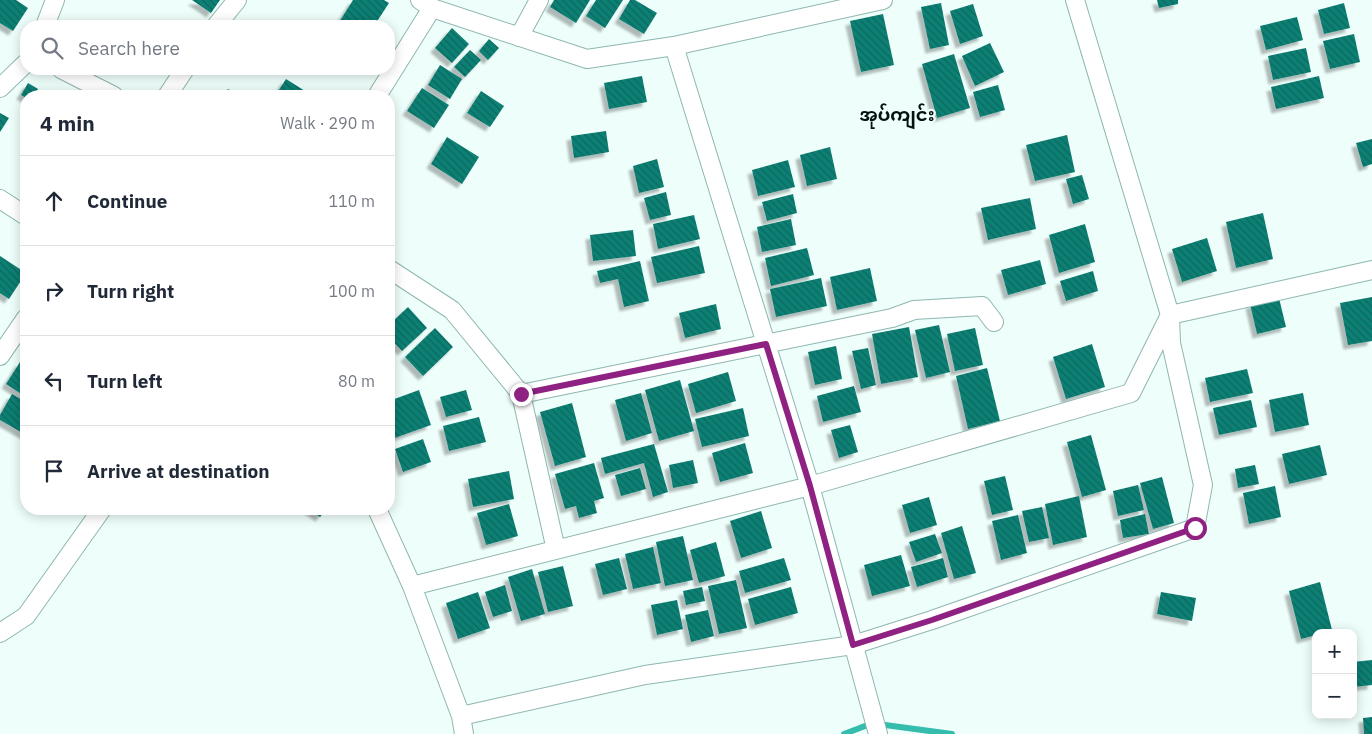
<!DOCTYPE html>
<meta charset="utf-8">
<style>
:root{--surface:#fff;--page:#f6f6f7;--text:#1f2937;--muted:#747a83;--line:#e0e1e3}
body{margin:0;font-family:"IBM Plex Sans","Noto Sans Myanmar",sans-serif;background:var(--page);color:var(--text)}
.controls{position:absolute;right:15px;bottom:15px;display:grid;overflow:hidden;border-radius:10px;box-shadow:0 2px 12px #0003}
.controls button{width:45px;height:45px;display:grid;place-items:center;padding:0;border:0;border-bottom:1px solid var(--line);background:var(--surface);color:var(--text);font:25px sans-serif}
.stop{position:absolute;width:15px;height:15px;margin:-11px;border:4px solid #8f2183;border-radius:50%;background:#fff}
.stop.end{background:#8f2183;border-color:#fff;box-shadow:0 1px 5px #0008}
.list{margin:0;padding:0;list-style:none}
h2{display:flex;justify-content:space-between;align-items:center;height:65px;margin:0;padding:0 20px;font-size:21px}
h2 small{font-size:16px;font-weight:400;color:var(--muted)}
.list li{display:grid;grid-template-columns:32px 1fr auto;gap:15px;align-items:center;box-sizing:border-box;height:90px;padding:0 20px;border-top:1px solid var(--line)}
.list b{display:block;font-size:19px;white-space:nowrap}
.list em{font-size:16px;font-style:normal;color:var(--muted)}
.icon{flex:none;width:28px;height:28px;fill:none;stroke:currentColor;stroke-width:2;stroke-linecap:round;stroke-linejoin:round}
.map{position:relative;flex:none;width:1372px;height:734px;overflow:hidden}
.search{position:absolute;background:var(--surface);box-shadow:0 2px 12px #0003;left:20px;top:20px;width:375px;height:55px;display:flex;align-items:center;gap:12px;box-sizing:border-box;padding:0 18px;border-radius:20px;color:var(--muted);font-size:19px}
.panel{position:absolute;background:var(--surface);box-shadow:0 2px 12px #0003;left:20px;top:90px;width:375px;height:425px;border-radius:20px}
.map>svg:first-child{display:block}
</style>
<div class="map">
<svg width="1372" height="734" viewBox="0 0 1372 734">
<defs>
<pattern id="building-back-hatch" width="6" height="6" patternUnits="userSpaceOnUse" patternTransform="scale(1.25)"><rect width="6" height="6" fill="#118074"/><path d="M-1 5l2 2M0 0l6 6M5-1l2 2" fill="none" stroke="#0e675e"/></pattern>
<filter id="shadow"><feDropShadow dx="-4.5" dy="4.5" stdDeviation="1" flood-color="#0004"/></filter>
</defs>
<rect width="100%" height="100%" fill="#eefefb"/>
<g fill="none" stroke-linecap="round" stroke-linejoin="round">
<!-- stream -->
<path stroke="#34bcac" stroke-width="6" d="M844 734 865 726 885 725 952 734"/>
</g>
<!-- building -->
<path fill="url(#building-back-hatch)" filter="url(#shadow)" d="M0 0H16L28 8 13 31 0 23Z
M192 0H220L211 13Z
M353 0H384L389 3 374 26H342L338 24Z
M554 0H590L576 23 550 7Z
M596 0H623L605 28 586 16Z
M630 0H635L657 13 644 34 619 19Z
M1157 0H1178V4L1159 8Z
M941 3 949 45 930 49 921 7Z
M1344 3 1350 28 1324 34 1318 10Z
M973 4 983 36 960 44 950 11Z
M883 14 894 65 861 72 850 21Z
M1297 17 1303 40 1266 50 1260 26Z
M452 28 469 44 452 63 435 48Z
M1354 34 1360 62 1330 69 1323 41Z
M489 39 499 48 488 60 479 51Z
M990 43 1004 72 975 86 962 56Z
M1306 48 1311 72 1273 80 1268 56Z
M470 50 481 60 465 77 454 67Z
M954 54 970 108 937 118 922 64Z
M440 65 462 79 450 99 428 85Z
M642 76 647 102 609 109 604 83Z
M1319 76 1324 98 1276 109 1271 87Z
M286 79 313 96H275Z
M28 83 38 89 33 96H26V98L21 95Z
M998 85 1005 110 980 117 973 92Z
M422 88 449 105 434 128 407 111Z
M228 89 241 96H223Z
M481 91 504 106 490 127 467 113Z
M0 113 9 118 0 132Z
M606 131 609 152 574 158 571 136Z
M1067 135 1075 172 1035 181 1026 145Z
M447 137 479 157 462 184 431 164Z
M1372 139V164L1363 167 1356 143Z
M830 147 837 179 807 186 800 155Z
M657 159 664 187 639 193 633 166Z
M788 160 795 187 758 196 752 170Z
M1082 175 1089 199 1073 204 1066 179Z
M666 192 671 215 650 220 644 198Z
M793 194 797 213 767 221 762 202Z
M1030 198 1036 229 988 240 981 208Z
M1263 213 1273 259 1236 268 1226 222Z
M694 215 700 239 658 249 653 224Z
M791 219 796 245 762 252 757 227Z
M1085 224 1095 262 1059 273 1049 235Z
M633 230 636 256 593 261 590 235Z
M1207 238 1217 271 1182 282 1172 249Z
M699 246 705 273 657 283 651 257Z
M807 248 814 275 771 286 765 258Z
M0 256 26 273 9 299 0 293Z
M1040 260 1046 284 1008 295 1001 270Z
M640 261 649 301 624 307 618 279 600 283 597 271Z
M870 268 877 301 837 310 830 277Z
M1093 271 1098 291 1066 301 1060 281Z
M821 278 827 306 776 317 770 289Z
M1372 297V341L1348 345 1340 303Z
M1279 298 1286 327 1257 334 1250 304Z
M716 304 721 329 685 338 679 313Z
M408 307 427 328 402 351 389 337V325Z
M939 325 950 372 926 378 915 330Z
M909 327 918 377 881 384 872 334Z
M435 328 453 347 423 376 405 357Z
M975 328 983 365 955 371 947 334Z
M1092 344 1105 387 1066 399 1053 357Z
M836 346 842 379 815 385 808 352Z
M868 348 876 385 861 389 852 351Z
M20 362 26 366V397L6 384Z
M987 368 1000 421 968 429 956 376Z
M1247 369 1253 393 1210 402 1205 378Z
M728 372 736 401 696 413 688 384Z
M680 380 694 431 659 441 645 390Z
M854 386 861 412 823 422 817 396Z
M419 390 431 425 389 440V401Z
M466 390 472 410 446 417 440 397Z
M641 393 652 433 626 441 615 400Z
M1303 393 1309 425 1275 432 1269 400Z
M12 394 26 402V435L0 420V415Z
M1251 400 1257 427 1219 435 1213 408Z
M572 403 586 457 555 466 540 412Z
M743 408 749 436 702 447 695 419Z
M479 417 486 442 449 451 443 426Z
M850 425 858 452 839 458 831 430Z
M1091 435 1106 490 1082 497 1067 442Z
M423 439 431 462 403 472 395 449Z
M745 443 753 473 720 482 712 453Z
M654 444 668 492 653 497 644 463 605 474 601 458Z
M1320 445 1327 475 1289 484 1282 454Z
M693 460 698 483 673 488 669 465Z
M594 463 604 498 594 501 597 513 579 518 576 506 565 509 555 474Z
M1255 465 1259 484 1238 488 1235 469Z
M640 468 646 489 621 496 615 475Z
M509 471 514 499 473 507 468 479Z
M1005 476 1013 510 992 515 984 481Z
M1162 477 1174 523 1153 529 1140 483Z
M1138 485 1144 510 1118 516 1113 491Z
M1275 486 1281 517 1249 524 1243 493Z
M1079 496 1087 537 1053 545 1045 504Z
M929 497 937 525 910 533 902 505Z
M509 504 518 536 486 545 477 513Z
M1042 507 1049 538 1029 542 1022 511Z
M308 509H326L320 517Z
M761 511 772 548 741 558 730 521Z
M1145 514 1149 534 1123 538 1120 520Z
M1018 515 1027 553 1001 560 992 521Z
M962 526 976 573 954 579 941 533Z
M935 534 942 553 916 562 909 542Z
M683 536 693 580 665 586 656 542Z
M716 542 725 576 699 583 690 550Z
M653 547 661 583 633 589 625 554Z
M901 555 910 586 872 596 864 565Z
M619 558 627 589 603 595 595 564Z
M784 558 791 580 745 593 739 571Z
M943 558 948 577 917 587 911 567Z
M563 566 573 606 548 612 538 572Z
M532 569 545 614 521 621 508 577Z
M736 580 747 628 719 634 708 586Z
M1320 582 1332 630 1316 633V635L1301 639 1289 591Z
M505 585 512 611 493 617 485 592Z
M702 587 705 601 686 605 683 591Z
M791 587 798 613 755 625 748 599Z
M478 592 490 628 458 639 446 603Z
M1161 592 1196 598 1192 621 1157 614Z
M677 600 683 629 657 635 651 605Z
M708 610 714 636 691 642 685 615Z
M1372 660V685L1353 687V662Z
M1372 717V734H1364L1363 718Z"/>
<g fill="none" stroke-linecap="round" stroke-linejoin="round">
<!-- street casing -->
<g stroke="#8eb7b0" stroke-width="20">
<path id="street" d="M420 0 432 8 587 59 674 46 883 0
M45 26 55 0
M216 26 237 0
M519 37 539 0
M674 46 810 486 878 734
M61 69 114 96
M0 88 26 63
M167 96 185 69
M377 96 432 8
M0 199 26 216
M389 269 452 310 521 394
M0 356 26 318
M377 509 412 586 461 716 645 675 853 645 932 620 1195 528 1203 485 1171 343 1170 315 1075 0
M556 550 521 394 892 318 914 310 982 306 994 322
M412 586 810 486 1131 393 1170 315 1372 270
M0 633 26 616 102 509
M461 716 464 734"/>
</g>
<!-- street -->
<use href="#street" stroke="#fff" stroke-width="18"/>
</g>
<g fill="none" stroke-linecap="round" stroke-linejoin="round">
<!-- route -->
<path stroke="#8f2183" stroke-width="6" d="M521 394 766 344 810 486 853 645 932 620 1195 528"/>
</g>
<g text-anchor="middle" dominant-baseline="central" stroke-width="4.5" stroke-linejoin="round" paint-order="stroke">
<!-- quarter labels -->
<g font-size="18" font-weight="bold" fill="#041210" stroke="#eefefb">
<text x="897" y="114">အုပ်ကျင်း</text>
</g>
</g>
</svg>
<div class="controls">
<button>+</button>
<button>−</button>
</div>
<div class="stop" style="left:1195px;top:528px"></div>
<div class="stop end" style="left:521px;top:394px"></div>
<div class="search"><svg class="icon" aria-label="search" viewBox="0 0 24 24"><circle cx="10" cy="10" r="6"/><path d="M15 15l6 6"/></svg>Search here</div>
<section class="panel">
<h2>4 min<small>Walk · 290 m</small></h2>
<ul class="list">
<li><svg class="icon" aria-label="ahead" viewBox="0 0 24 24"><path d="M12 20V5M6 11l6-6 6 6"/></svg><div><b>Continue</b></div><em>110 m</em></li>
<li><svg class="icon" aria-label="right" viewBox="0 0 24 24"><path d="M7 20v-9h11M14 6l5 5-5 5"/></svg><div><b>Turn right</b></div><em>100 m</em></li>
<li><svg class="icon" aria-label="left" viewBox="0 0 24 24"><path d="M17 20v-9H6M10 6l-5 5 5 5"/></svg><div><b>Turn left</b></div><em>80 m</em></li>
<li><svg class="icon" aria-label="arrive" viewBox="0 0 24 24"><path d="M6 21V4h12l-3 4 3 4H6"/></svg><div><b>Arrive at destination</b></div></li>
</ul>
</section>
</div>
